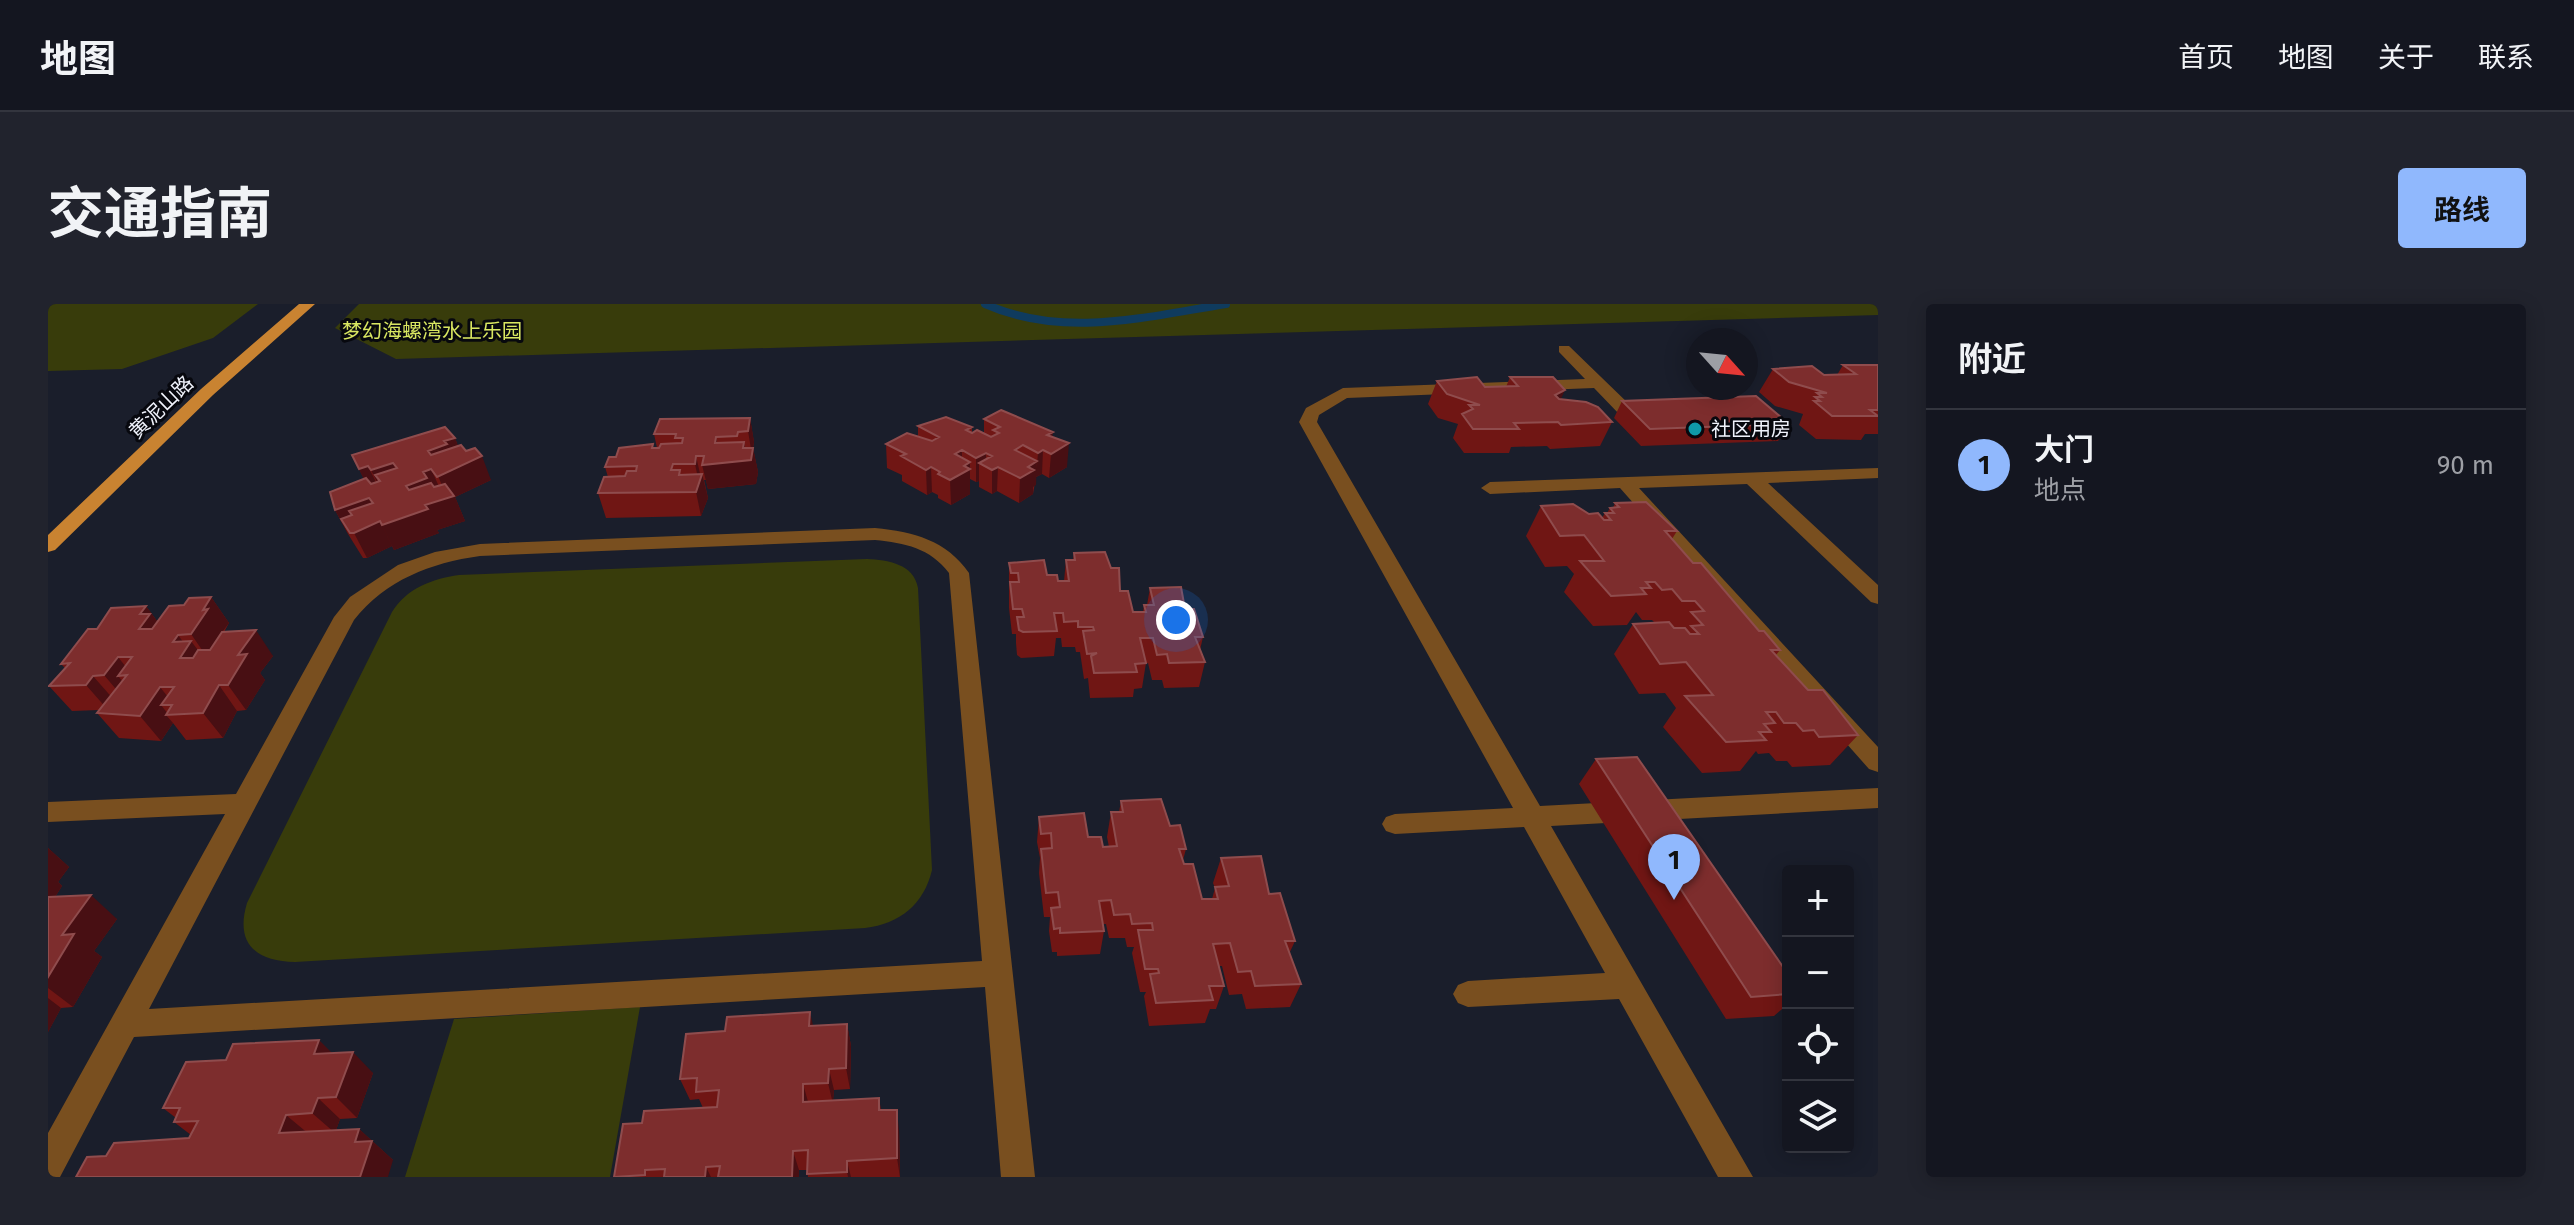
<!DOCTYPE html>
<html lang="zh">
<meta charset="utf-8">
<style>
:root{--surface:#141620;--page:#21232d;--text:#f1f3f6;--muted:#9d9fa5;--line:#33353e;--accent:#90b8fd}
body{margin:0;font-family:"Fira Sans","Noto Sans SC",sans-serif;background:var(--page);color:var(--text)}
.controls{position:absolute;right:24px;bottom:24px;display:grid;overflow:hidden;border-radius:8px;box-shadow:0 4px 20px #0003}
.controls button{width:72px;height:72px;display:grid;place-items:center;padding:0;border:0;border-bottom:2px solid var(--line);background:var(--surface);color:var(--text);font:40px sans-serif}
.compass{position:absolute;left:1638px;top:24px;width:72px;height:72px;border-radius:50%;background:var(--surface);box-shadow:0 4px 20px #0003;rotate:117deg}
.you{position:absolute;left:1128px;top:316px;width:28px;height:28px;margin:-20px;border:6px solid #fff;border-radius:50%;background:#1a73e8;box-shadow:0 0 0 12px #1a73e833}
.badge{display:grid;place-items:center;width:52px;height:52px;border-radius:50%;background:var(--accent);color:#111;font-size:26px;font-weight:700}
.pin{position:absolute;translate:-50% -66px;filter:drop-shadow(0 2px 4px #0008)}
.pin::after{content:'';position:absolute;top:42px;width:28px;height:24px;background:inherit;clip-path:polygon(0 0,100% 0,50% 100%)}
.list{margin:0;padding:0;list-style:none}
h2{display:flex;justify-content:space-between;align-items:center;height:104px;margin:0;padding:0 32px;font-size:34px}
h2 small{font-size:26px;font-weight:400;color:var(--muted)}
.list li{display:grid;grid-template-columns:52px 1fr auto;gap:24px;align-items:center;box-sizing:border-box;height:112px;padding:0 32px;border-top:2px solid var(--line)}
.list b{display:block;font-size:30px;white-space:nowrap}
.list p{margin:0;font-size:26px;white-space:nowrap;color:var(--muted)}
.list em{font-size:26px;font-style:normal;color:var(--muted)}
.icon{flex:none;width:44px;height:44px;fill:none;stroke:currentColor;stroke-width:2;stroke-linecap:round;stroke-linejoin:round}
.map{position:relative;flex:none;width:1830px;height:873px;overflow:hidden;border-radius:8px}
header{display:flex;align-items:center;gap:48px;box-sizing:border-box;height:112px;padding:0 40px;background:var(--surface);border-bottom:2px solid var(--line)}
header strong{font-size:38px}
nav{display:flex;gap:44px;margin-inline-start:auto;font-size:28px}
.intro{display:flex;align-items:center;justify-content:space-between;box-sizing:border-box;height:192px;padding:0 48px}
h1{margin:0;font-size:56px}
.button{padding:20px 36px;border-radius:8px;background:var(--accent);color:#111;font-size:28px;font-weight:700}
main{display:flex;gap:48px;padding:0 48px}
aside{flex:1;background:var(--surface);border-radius:8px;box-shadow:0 4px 20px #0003}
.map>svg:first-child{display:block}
</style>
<header>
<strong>地图</strong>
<nav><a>首页</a><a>地图</a><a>关于</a><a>联系</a></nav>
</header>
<div class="intro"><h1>交通指南</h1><a class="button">路线</a></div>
<main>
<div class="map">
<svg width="1830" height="873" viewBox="0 0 1830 873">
<rect width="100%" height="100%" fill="#1a1e2b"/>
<!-- green -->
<path fill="#383c0b" d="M0 0H210L165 34 74 65 0 67Z
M311 0H1830V11L348 55 287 24Z
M819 255C840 256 866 260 870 284L884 566C876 600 852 620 817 624L247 658C207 657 187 639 199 599L344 308C359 284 384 275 411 271Z
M592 703 562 873H357L406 715Z"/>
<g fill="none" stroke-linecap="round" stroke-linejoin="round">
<!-- stream -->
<path stroke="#0f3b5e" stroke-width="8" d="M937 0C1016 35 1096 13 1178 0"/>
<!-- minor -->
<path fill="#794f1f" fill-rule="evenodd" d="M1511 42H1521L1584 103V111H1572L1546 84 1299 94 1271 111 1269 118 1492 502 1830 484V504L1503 522 1705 873H1670L1571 695 1420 703 1410 699 1405 690 1410 681 1420 677 1557 669 1476 523 1347 530 1338 527 1334 520 1338 513 1347 510 1465 504 1251 118 1258 104 1295 84 1537 75 1511 48Z
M1830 164V174L1720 179 1830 281V300L1823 298 1699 180 1591 184 1830 443V468L1821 465 1572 184 1442 190 1433 184 1442 178Z
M827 224C866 228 898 236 921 269L987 873H953L937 683 86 733 12 873H0V829L177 510 0 518V498L188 490 286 313 302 293 350 261 387 248 432 240ZM827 236C857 239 882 244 901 269L934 657 101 705 306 316C338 276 382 259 432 252Z"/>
<!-- major -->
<path fill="#c98331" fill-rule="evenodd" d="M251 0H267L165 91 7 246 0 248V231L153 85Z"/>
</g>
<!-- wall -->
<path fill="#701614" d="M1795 61H1830V130H1817L1813 136 1768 135 1751 121 1755 110 1727 102 1711 88 1725 65 1776 71H1789Z
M1462 73 1564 118 1552 142 1502 145 1499 142 1463 143 1461 149H1416L1405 134 1410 120 1390 114 1380 100 1389 77 1437 83H1458Z
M1574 97 1741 120 1730 137 1593 142 1566 114Z
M702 114 706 138 705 144 710 168 708 180 660 185 658 176H656L660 194 653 212 558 214 550 189 560 173 557 163 568 153 609 144 606 130Z
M936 115 1004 133 1019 163 1001 174 994 170 988 173 985 190 971 199 949 187 944 190 931 183V177L928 178 922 175V190L903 201 890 194V191L884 188 879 191 854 177V171L839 164 838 140 870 133V122L924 123V129H936Z
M407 134 410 142 443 176 407 193 417 217 389 226 391 229 346 246 344 242 319 254H315L300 230 287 206 316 175 304 151Z
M1567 199 1629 227 1624 235 1645 259 1711 327 1732 346 1728 351 1760 386 1810 431 1782 461 1744 463 1739 457H1728L1721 449 1710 450 1708 447 1692 467 1654 469 1615 423 1628 404 1617 389 1591 390 1566 350 1585 320 1607 319 1604 316H1594L1588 308 1579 321 1545 322 1516 288 1526 270 1519 262 1497 263 1478 232 1493 202 1541 210 1554 214 1557 209H1559L1562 204H1565Z
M1026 249 1072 287 1085 308H1095L1096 301H1099L1102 284 1137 305 1155 333 1152 346 1157 358 1151 383 1116 384 1114 376H1104L1100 359H1098L1094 384 1086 385 1085 393 1042 394 1040 374 1036 375 1032 348H1028L1027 343H1014L1013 334H1008L1006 352 973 354 969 351 968 339V330H964L961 304V259L999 271 1010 277H1016L1018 256H1025Z
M163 293 181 319 176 328 225 352 212 369 217 376 198 406 189 407 175 434 138 436 125 419 113 437 71 434 49 409 51 406 24 407 1 382 17 364 13 360 49 325 98 302 109 317 136 301Z
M1548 455 1740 670V700L1726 712 1678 715 1531 480Z
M1073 497 1122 522 1138 545 1135 556 1136 560 1154 595H1164L1167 584 1165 579 1173 554 1221 590 1247 637 1241 650 1253 680 1242 703 1198 705 1194 690 1181 691 1174 662H1171L1176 682 1168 705H1162L1157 719 1101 722 1096 692 1098 688H1092L1084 649 1086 643H1079L1077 634H1061L1058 620H1055L1056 627 1052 650 1009 652V648H1004L1001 627 1002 613H996L991 569 992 554 989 538 991 513 1040 533 1055 543H1061L1059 533 1063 508H1071Z
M0 544 21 563 10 578 14 582 7 593 69 615 46 647 54 653 25 703 13 704 0 728Z
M799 720 803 742 802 785 786 786 785 796 831 794 833 806 851 826 852 873H760L759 866H751V873H566L594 819 655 804 651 795 642 796 632 775 765 722Z
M284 749 325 769 309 814 292 815 288 826 311 825 345 856 58 852 141 834 143 831 126 818 128 814 115 804Z"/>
<!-- shaded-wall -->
<path fill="#480f13" d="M1517 86 1506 110 1507 91Z
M702 114 706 138 704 151 700 127Z
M1005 128 1003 149 1021 139 1019 163 1001 174 1003 150 999 131Z
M668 133 673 157 695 144 696 138 700 156 705 144 710 168 708 180 660 185 654 161 667 139Z
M407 134 416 158 434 152 443 176 407 193 417 217 389 226 391 229 346 246 334 221 369 206 358 182 375 168 383 165 394 189 399 194 380 147 396 137Z
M914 146V170L916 162 922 158V190L903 201 902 176 907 150Z
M995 146 994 170 988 173 990 149Z
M938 149V162L931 159V177L928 178V154Z
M648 152 653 174 654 170 660 194 653 212 648 188 651 179 647 160Z
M989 157 988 181 985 183V190L971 199 972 174 980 163Z
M345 159 356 183 332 177 327 171 336 190H335L323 166Z
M320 162 332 186 323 190 311 165Z
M883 163 884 188 879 191 878 166Z
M950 163 949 187 944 190V166Z
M321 194 344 242 319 254 306 229 311 226 293 215 300 230 287 206Z
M163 293 181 319 175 327 178 331 161 356 143 330 155 306Z
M98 302 117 328 91 325 92 310Z
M208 326 225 352 212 369 217 376 198 406 180 381 190 351Z
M130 331 139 343 143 337 162 362 132 354 125 338Z
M70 353 90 378 79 371 70 372 84 388 78 397 56 371Z
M45 372 67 397 60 406 38 381Z
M171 381 189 407 175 434 155 409Z
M112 383 132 408 124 401H113L120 410 118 411 125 419 113 437 92 412Z
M0 544 21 563 10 578 14 582 0 604Z
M43 591 69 615 46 647 54 653 25 703 0 684V673L14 631Z
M0 694 13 704 0 728Z
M762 708 767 730 761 722Z
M799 720 803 742 802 785 798 764Z
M271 736 292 757 266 750Z
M305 748 325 769 309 814 288 793Z
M781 765 786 786 785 800 780 779Z
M755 780 761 801 755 798Z
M270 794 292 815 287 829 264 809Z
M849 806 851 826 852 873 849 854Z
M238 811 262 831 231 829Z
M311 825 345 856 340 873H312L307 838Z
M745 847 751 866V873H744Z
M799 857 803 873H800L799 868Z
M658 863 663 873H657Z"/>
<!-- building -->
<path fill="#7d2d2d" stroke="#8f4c4d" stroke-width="2" d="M1795 61H1830V106H1822L1830 112H1784L1766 97H1772L1767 93H1774L1769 89H1779L1741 78 1725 65 1764 62 1776 71 1808 70Z
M1429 73 1437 83 1470 82 1462 73H1505L1517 86 1507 91 1511 95 1538 98 1550 103 1564 118 1513 121 1510 118 1466 119 1471 125H1425L1414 110 1425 105 1421 101H1432L1399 90 1389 77Z
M1708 92 1741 120 1602 125 1574 97Z
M953 106 1005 128 999 131 1021 139 1003 150 995 146 990 149 975 141 967 146 989 157 980 163 986 166 972 174 950 163 944 166 931 159 944 152 938 149 928 154 914 146 907 150 922 158 916 162 922 165 902 176 890 170 892 168 883 163 878 166 853 152 858 150 838 140 859 129 884 137 891 133 870 122 898 113 924 123 918 126 924 129 929 126 943 133 951 129 945 126 952 123 936 115Z
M702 114 700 127 690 128 689 132 668 133 667 139 696 138 695 144H705L703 156 654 161 656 152H648L647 160H625L623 166H632L631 171 654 170 648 188 550 189 556 173 577 172 579 167H588L589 162 557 163 561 153H568L571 144 605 140 604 144H611L613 140 634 139 635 134H627L628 130H606L612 115Z
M397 123 407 134 396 137 399 140 380 147 383 151 413 141 418 147 427 144 434 152 389 173 383 165 375 168 379 174 358 182 361 186 383 179 386 183 397 180 406 192 377 201 380 205 334 221 332 217 306 229H302L293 215 304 211 301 207 325 199 321 194 287 206 282 188 318 174 323 180 332 177 327 171 349 164 345 159 323 166 320 162 311 165 304 151Z
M1598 198 1629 227H1617L1645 259H1653L1711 327H1716L1732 346H1723L1760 386H1775L1810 431 1771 433 1766 426 1755 427 1748 419H1736L1728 408H1718L1727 419 1716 420 1723 428H1711L1718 436 1678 438 1637 392 1665 391 1638 358 1612 360 1585 320 1621 318 1626 324H1637L1642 330H1651L1643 322 1655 321 1643 308 1656 307 1647 297H1634L1624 285 1614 286 1607 278H1598L1603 284H1593L1598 290 1563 292 1532 257H1556L1536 231 1512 232 1493 202 1525 200 1541 210 1550 209 1556 216H1563L1557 209H1566L1562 204 1571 203 1567 199Z
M1057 248 1063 264H1071L1072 287H1080L1085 308H1098L1096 301H1106L1102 284 1133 283 1137 305H1146L1155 333H1147L1157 358 1121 359 1119 350 1109 351 1105 334H1092L1098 359 1087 360 1089 368 1046 369 1043 352 1049 349 1039 350 1035 327 1046 326 1045 323H1030V317L1016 318 1015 309H1006L1009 327 975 328 971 326 969 313H976L974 305H965L962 278H971L970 269H963L961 259 996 256 999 271H1009L1010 277H1021L1018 256H1027L1026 249Z
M163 293 155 306 160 305 143 330 130 331 125 338 143 337 132 354H145L150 346H162L174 328 208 326 190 351 199 350 180 381H171L155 409 118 411 124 401H113L126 383H112L92 412 49 409 79 371 70 372 84 353H70L56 371 45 372 38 381 1 382 22 359 13 360 40 325H49L63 304 98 302 92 310H102L91 325H104L121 302 136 301 141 294Z
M1589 453 1740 670V690L1703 693 1548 455Z
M1113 495 1122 522 1132 521 1138 545H1131L1136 560H1145L1154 595H1170L1167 583 1181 582 1173 554 1213 552 1221 590 1232 589 1247 637H1237L1253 680 1207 682 1203 667 1190 668 1182 639 1165 640 1176 682H1161L1165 696 1108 699 1102 670 1111 669 1110 665H1097L1090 626H1105L1104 619 1084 620 1082 610 1066 611 1063 596 1051 597 1056 627 1012 629V624L1006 625 1003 604 1012 603 1010 588 998 589 993 545 1004 544 1003 529 993 530 991 513 1036 509 1040 533H1053L1055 543 1069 542 1063 508H1075L1073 497Z
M43 591 14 631 26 630 0 673V593Z
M762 708 761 722 799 720 798 764 781 765 780 779 755 780V798L831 794V806H849V854L799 857V868L759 870 760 846 745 847 744 873H670L672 862 658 863 657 873H616L617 865 597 866V871L566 873 575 820 594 819 596 807 669 803 671 786 648 788 649 774 632 775 638 730 677 727 679 713Z
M271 736 266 750 305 748 288 793 270 794 264 809 238 811 231 829 311 825 307 838 324 837 312 873H28L39 853 58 852 66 839 141 834 150 817 126 818 132 804H115L138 758 178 756 185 740Z"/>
<!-- markers -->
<circle fill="#0f9aa8" stroke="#07080e" stroke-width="3" cx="1647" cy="125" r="8"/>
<g text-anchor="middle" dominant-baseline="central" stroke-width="6" stroke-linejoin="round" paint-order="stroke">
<!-- far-park labels -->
<g font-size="20" fill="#d9e761" stroke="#07080e">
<text x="384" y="27">梦幻海螺湾水上乐园</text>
</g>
<!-- far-street labels -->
<g font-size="20" fill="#eff2fb" stroke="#07080e">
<text transform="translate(113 103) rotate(-44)">黄泥山路</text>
</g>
<!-- far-poi labels -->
<g font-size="20" fill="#eff2fb" stroke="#07080e" text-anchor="start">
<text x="1663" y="125">社区用房</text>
</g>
</g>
</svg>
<div class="controls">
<button>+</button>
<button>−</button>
<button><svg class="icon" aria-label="locate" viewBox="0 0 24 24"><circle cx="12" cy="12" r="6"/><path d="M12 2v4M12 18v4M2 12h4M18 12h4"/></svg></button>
<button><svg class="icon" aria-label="layers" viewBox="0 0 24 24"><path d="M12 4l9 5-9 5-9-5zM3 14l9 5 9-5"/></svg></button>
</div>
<svg class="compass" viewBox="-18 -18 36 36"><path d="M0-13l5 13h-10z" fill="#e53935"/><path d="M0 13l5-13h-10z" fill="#9d9fa5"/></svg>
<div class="you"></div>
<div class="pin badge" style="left:1626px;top:596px">1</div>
</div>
<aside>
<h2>附近<small></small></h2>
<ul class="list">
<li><span class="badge">1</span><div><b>大门</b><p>地点</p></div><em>90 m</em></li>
</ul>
</aside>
</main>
